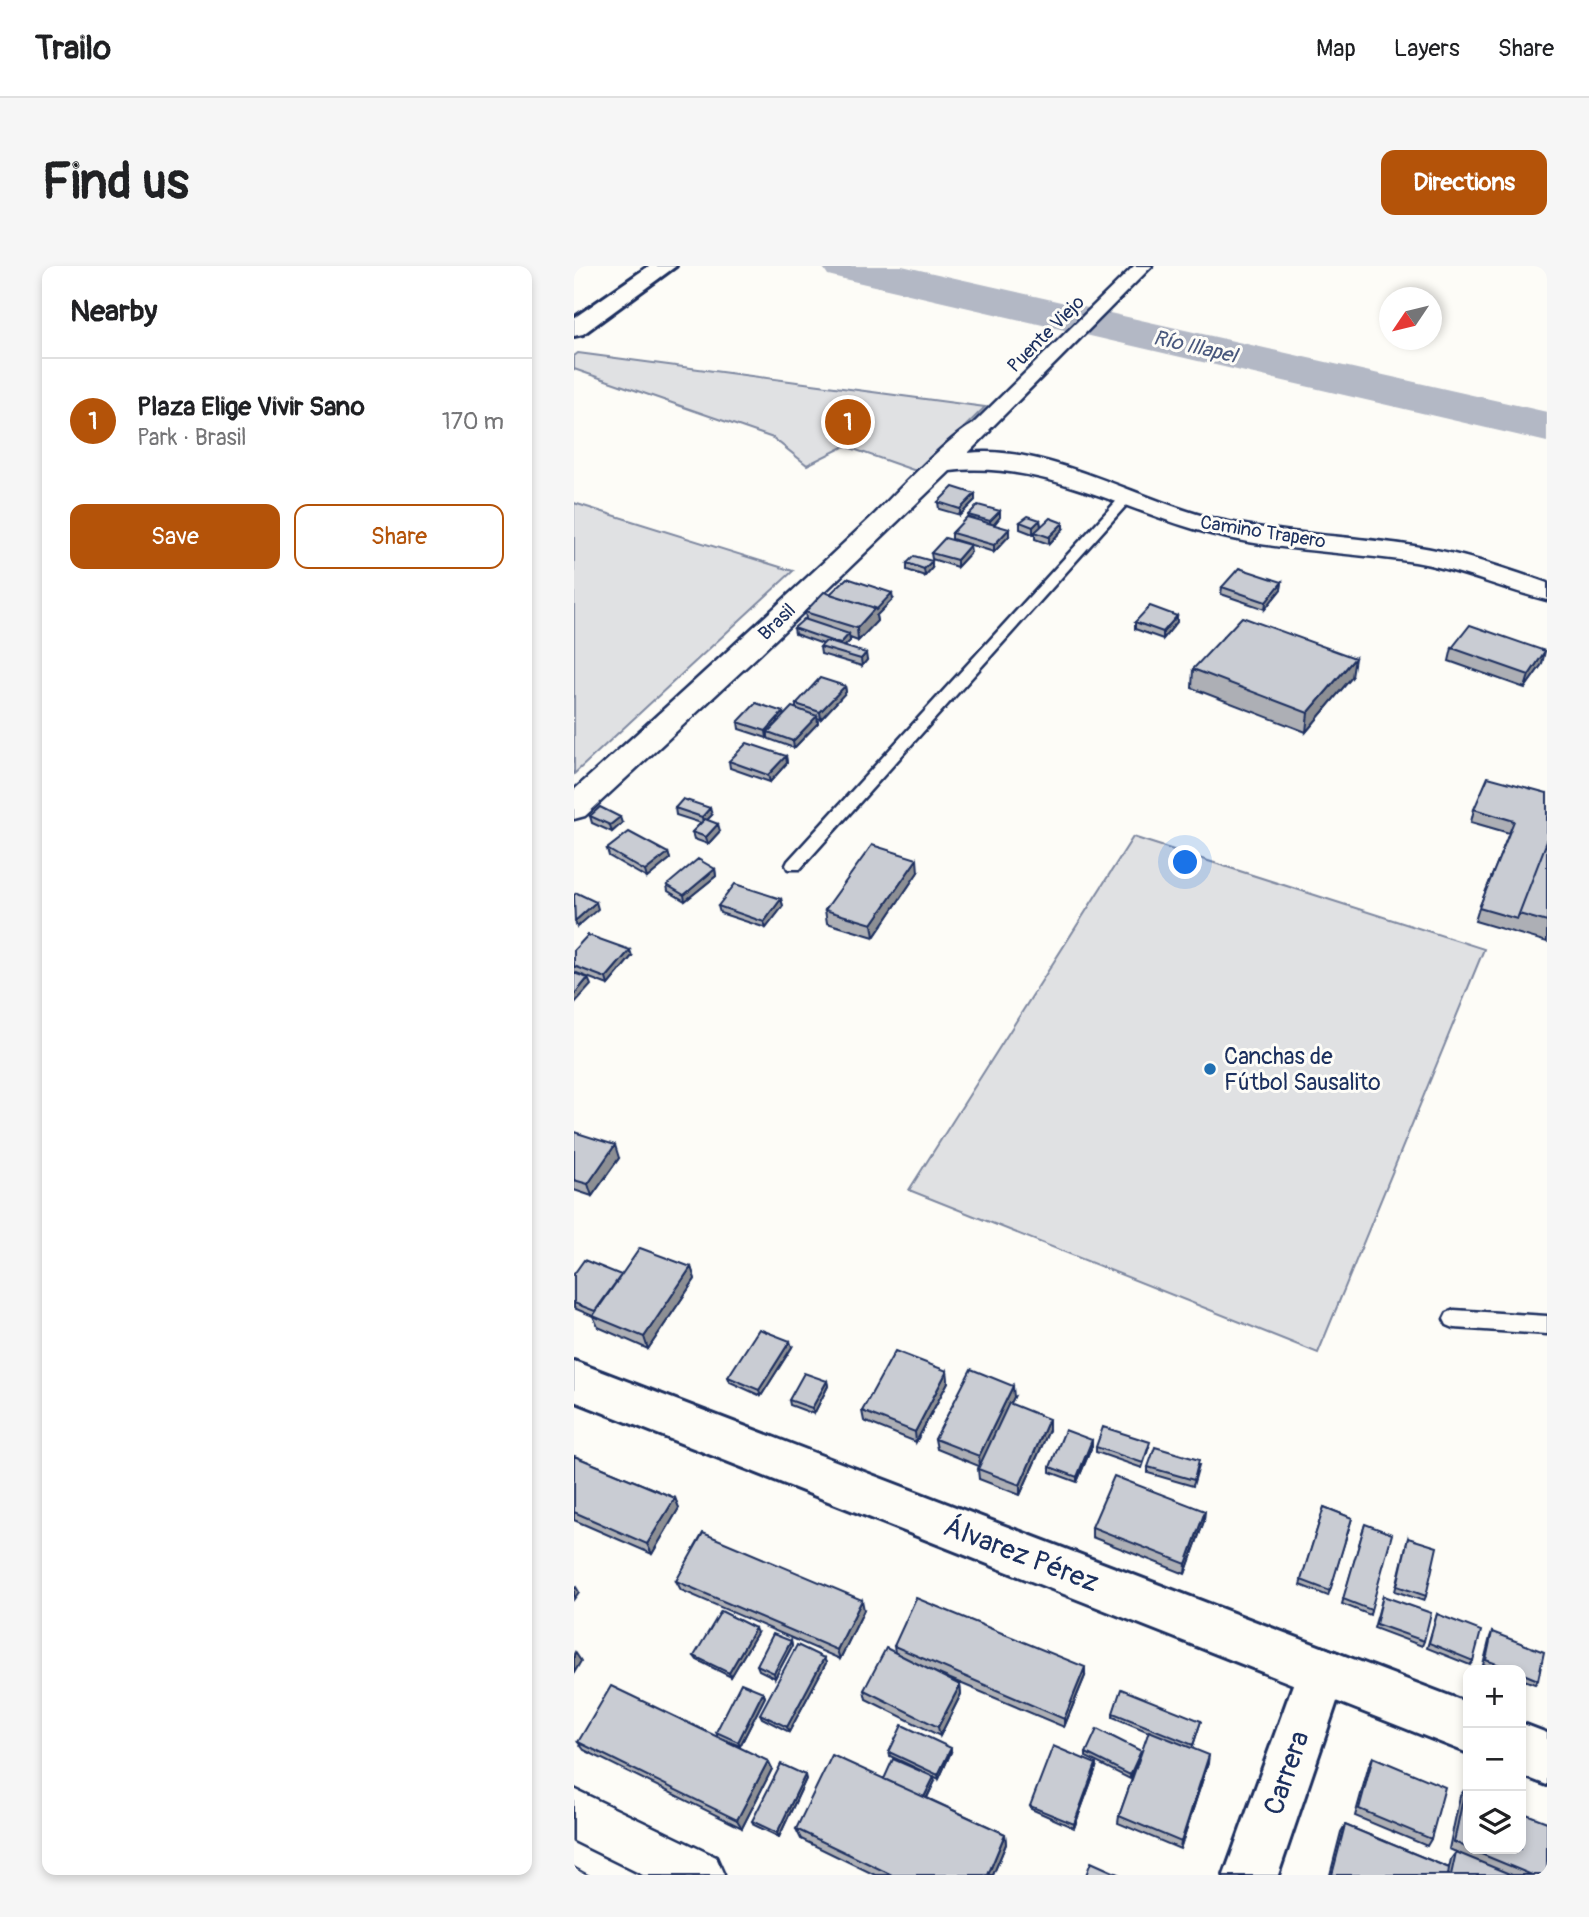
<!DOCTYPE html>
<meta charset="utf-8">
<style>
:root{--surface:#fff;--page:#f6f6f6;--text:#202124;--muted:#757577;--line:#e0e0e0;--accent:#b45309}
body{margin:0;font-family:Pangolin,sans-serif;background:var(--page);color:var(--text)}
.controls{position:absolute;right:21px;bottom:21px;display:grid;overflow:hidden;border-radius:14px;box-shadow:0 4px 10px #0003}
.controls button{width:63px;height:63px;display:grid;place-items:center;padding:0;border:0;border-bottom:2px solid var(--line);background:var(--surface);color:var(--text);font:35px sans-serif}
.compass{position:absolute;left:805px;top:21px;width:63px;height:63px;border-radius:50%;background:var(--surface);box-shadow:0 4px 10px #0003;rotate:235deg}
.you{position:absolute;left:612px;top:597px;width:24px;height:24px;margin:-18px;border:5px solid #fff;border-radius:50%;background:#1a73e8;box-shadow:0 0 0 10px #1a73e833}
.badge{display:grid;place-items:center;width:46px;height:46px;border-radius:50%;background:var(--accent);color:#fff;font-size:23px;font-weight:700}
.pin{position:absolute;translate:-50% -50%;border:4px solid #fff;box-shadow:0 2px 7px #0006}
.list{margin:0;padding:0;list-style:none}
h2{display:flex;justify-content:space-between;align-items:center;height:91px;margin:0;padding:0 28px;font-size:30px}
h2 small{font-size:23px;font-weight:400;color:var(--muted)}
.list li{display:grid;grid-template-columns:46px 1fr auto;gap:21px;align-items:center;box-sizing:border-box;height:126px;padding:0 28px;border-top:2px solid var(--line)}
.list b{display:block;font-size:26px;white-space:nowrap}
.list p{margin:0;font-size:23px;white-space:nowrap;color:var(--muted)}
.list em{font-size:23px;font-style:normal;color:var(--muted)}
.actions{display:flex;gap:14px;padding:21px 28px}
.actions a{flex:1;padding:16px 0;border:2px solid var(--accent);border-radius:14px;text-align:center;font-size:24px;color:var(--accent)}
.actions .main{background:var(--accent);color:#fff}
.icon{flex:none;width:38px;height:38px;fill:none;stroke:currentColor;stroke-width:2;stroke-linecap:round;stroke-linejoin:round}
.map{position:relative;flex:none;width:973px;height:1609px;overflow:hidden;border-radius:14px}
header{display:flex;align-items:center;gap:42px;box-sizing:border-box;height:98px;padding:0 35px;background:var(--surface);border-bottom:2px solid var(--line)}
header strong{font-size:33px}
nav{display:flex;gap:38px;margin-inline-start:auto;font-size:24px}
.intro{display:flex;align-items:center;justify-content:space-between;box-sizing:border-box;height:168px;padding:0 42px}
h1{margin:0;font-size:49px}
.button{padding:18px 32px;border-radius:14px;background:var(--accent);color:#fff;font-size:24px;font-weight:700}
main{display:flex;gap:42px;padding:0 42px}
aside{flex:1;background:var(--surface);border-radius:14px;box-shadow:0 4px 10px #0003}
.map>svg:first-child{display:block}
</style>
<header>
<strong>Trailo</strong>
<nav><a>Map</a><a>Layers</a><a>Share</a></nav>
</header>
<div class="intro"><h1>Find us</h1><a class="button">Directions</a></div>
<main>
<aside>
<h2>Nearby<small></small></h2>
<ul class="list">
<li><span class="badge">1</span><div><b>Plaza Elige Vivir Sano</b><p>Park · Brasil</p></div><em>170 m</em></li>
</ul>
<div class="actions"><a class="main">Save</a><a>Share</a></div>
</aside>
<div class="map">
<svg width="973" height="1609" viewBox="0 0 973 1609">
<rect width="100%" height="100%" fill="#fdfcf7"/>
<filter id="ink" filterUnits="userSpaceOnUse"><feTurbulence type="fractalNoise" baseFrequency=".0143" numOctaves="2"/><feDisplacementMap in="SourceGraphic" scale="14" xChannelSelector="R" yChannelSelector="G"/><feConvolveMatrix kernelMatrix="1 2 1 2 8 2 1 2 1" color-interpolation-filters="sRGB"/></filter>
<g filter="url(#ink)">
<!-- green -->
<path fill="#e0e1e3" stroke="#7e88a0" stroke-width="2" d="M4 87 411 141 345 206 271 180 233 199 199 172 0 103V90Z
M0 237 219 305 0 508Z
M559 571 910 683 744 1087 335 924Z"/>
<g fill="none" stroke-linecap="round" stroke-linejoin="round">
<!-- river -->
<path fill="#b3b8c5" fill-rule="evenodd" d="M248 0H328L973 146V176L270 13 254 9Z"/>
<!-- service casing -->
<g stroke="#1b2f5e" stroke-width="5">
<path id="service" d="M552 228 556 229V235L226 603H214L212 599 214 595 548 229Z
M880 1044 973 1050V1068L880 1062 873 1059 870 1053 873 1047Z"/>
</g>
<!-- pedestrian casing -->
<g stroke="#1b2f5e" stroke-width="5">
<path id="pedestrian" d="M560 0H578L410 169H396L393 165 396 161Z"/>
</g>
<!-- minor casing -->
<g stroke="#1b2f5e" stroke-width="5">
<path id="minor" d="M403 157 412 160 416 165 394 187C474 178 567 236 645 254 709 268 775 270 840 280 886 287 930 302 973 317V334C928 323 887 304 841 296 775 286 707 285 641 269 554 247 469 194 376 205L187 387 11 550 0 553V524C102 433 202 341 301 248 320 229 383 162 403 157Z
M0 1523 142 1591 150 1609H69L0 1575Z"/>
</g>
<!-- tertiary casing -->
<g stroke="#1b2f5e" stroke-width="6">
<path id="tertiary" d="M748 1381 766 1388 773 1406 704 1609H650L730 1388Z"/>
</g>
<!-- secondary casing -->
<g stroke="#1b2f5e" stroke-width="6">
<path id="secondary" d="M0 1095 894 1437V1487L0 1135Z
M947 1457 973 1467V1519L947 1509Z"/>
</g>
<!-- primary casing -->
<g stroke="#1b2f5e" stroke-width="6">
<path id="primary" d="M75 0H102L9 68 0 70V52Z"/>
</g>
<!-- service -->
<use href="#service" fill="#fdfcf7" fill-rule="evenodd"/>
<!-- pedestrian -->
<use href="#pedestrian" fill="#fdfcf7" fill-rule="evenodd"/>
<!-- minor -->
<use href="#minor" fill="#fdfcf7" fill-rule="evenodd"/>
<!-- tertiary -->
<use href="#tertiary" fill="#fdfcf7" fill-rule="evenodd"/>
<!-- secondary -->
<use href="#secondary" fill="#fdfcf7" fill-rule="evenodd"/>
<!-- primary -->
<use href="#primary" fill="#fdfcf7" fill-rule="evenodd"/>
</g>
<!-- wall -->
<path fill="#adafb5" stroke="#1b2f5e" stroke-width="2" d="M401 228V234L386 249 365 243 364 236Z
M426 245V251L420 259 435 270 420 286 378 273V267L394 251V249Z
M466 254 467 261 459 268 446 263V256Z
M489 263 475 278 461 273V266Z
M397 286 383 301 358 293 357 287Z
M333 297 358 302 351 310 333 304Z
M708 316 707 323 691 343 647 328 648 321Z
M256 328 319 333 302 350 303 355 284 375 276 372V375L270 380 293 394 288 400 247 388 246 381 249 378 221 368 220 362 232 353 231 346Z
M603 350V356L589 373 561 363V356Z
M878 382 968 398 951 422 875 395Z
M619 403 778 411 732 466 618 422Z
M271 420 272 426 247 453 243 452 244 457 220 482 195 473 194 471 193 472 165 463 164 456 209 446 210 450 222 443V438Z
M212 490 213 497 196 516 156 502 155 495Z
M973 527V676L901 655 905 642 935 567 897 556 900 543Z
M101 542 138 549 133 554 146 565 134 578 120 573 118 566 127 557 102 549Z
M16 550 48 557 38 566 18 557Z
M33 583 94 587 96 593 73 612 35 590Z
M141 603 142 610 111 635 94 625 93 619Z
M344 606 300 671 253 657 251 644Z
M207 633 209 640 192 662 146 647 144 640Z
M0 684 58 690 34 719 0 706Z
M0 866 45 892 18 930 0 924Z
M117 1001 121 1013 74 1083 24 1061 19 1050 0 1042V1008L47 1009Z
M218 1081 187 1130 156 1116 154 1111Z
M373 1105 374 1116 342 1176 290 1155 288 1145Z
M253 1115 254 1120 240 1148 216 1139 215 1134Z
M440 1131 436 1138 475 1164 446 1229 405 1213 404 1203 405 1200 363 1183 361 1173Z
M518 1174V1180L503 1216 476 1206V1201Z
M522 1181H575L568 1202 522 1186Z
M0 1190 101 1232 105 1242 78 1288 0 1254Z
M625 1199 619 1220 574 1207V1201Z
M750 1241 778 1252 754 1330 726 1319Z
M630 1255 611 1308 518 1271V1261Z
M791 1258 797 1344 796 1349 768 1338Z
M834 1272 852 1330 850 1335 821 1325Z
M102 1315 290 1344 266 1393 107 1324Z
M809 1330 850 1375 848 1380 800 1362Z
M863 1348 899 1395 896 1399 853 1382Z
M918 1366 964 1414 961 1418 947 1413V1404H923L909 1399 916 1371Z
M183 1367 157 1411 123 1394 120 1390Z
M217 1375 218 1380 201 1412 185 1404 183 1399Z
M320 1380 511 1410 490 1461 355 1404 386 1419 387 1428 366 1470 292 1433 290 1424 321 1387Z
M250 1392 252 1397 215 1466 188 1452 186 1448Z
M189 1426 191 1431 166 1480 144 1471 142 1466Z
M539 1447 627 1455 618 1483 634 1497 606 1583 544 1557 545 1550 575 1466 539 1451Z
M4 1476 198 1503 168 1562 10 1484Z
M315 1486H377L365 1513 316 1490Z
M512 1487 566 1489 556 1513 512 1491Z
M799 1491 857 1573 853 1580 781 1550 795 1499Z
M522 1502 500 1562 457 1543 456 1540Z
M232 1513 205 1571 180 1559 178 1555Z
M310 1513 361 1515 353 1532 431 1568 432 1578 419 1609H301L227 1573 222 1563Z
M891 1523 973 1609H756L767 1566 771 1559 875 1602 877 1593 882 1586 875 1583 886 1530Z"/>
<!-- shaded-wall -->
<path fill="#8d8f94" stroke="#1b2f5e" stroke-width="2" d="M401 228V234L386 249V243Z
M426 245V251L417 262 416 255Z
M466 254 467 261 459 268V261Z
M489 257V263L475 278V271Z
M435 263V270L420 286V279Z
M396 279 397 286 383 301V294Z
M358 295V302L351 310 350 303Z
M708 316 707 323 691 343 692 336Z
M318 327 319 333 302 350 303 355 284 375 283 362 301 342Z
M603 350V356L589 373V366Z
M275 368 276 375 267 384 266 378Z
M971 385 968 398 951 422 955 409Z
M292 387 293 394 288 400 287 393Z
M781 392 778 411 732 466 734 447Z
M271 420 272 426 247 453 246 446Z
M209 446 210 453 194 466V471L193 472 192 465Z
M243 450 244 457 220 482 219 475Z
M212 490 213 497 196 516 194 509Z
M136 542 138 549 129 558 128 551Z
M46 551 48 557 38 566 36 559Z
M144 558 146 565 134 578 132 571Z
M94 587 96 593 73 612 71 605Z
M343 593 344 606 300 671 298 658Z
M141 603 142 610 111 635 110 629Z
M207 633 209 640 192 662 190 656Z
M22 636 24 643 3 661 1 655Z
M56 684 58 690 34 719 32 712Z
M14 712 17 719 0 738V729Z
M41 879 45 892 18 930 14 918Z
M117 1001 121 1013 74 1083 70 1071Z
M216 1075 218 1081 187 1130 185 1124Z
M373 1105 374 1116 342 1176 341 1166Z
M253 1115 254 1120 240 1148 238 1142Z
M439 1120 440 1131 406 1200 405 1190Z
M475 1153V1164L446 1229V1219Z
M518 1174V1180L503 1216V1211Z
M101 1232 105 1242 78 1288 73 1278Z
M631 1245 630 1255 611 1308 612 1298Z
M2 1321 5 1326 0 1333V1323Z
M288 1334 290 1344 266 1393 263 1384Z
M181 1362 183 1367 157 1411 155 1407Z
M217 1375 218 1380 201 1412 200 1407Z
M1 1386 7 1395 0 1407V1388Z
M250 1392 252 1397 215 1466 213 1461Z
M511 1401V1410L490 1461V1453Z
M386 1419 387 1428 366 1470 364 1461Z
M189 1426 191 1431 166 1480 164 1476Z
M377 1482V1486L365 1513 364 1509Z
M567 1485 566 1489 556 1513V1509Z
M635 1489 634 1497 606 1583 607 1576Z
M194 1495 198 1503 168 1562 163 1554Z
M522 1498V1502L500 1562V1558Z
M231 1509 232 1513 205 1571 203 1567Z
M360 1511 361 1515 350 1537 349 1533Z
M431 1568 432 1578 419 1609H414Z"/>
<!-- building -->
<path fill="#c9ccd3" stroke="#1b2f5e" stroke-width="2" d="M379 221 401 228 386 243 364 236Z
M404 239 426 245 416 255 394 249Z
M454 250 466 254 459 261 446 256Z
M393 251 435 263 420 279 378 267Z
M476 252 489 257 475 271 461 266Z
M371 272 396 279 383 294 357 287Z
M340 290 358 295 350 303 333 297Z
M665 302 708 316 692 336 648 321Z
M273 312 318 327 302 344 301 342 256 328Z
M250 326 301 342 283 362 231 346Z
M576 340 603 350 589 366 561 356Z
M668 351 781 392 734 447 619 403Z
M230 353 275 368 266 378 220 362Z
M896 359 971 385 955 409 878 382Z
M252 375 292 387 287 393 246 381Z
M246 412 271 420 246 446 222 438Z
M182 437 209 446 192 465 164 456Z
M218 441 243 450 219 475 194 466Z
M173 477 212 490 194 509 155 495Z
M914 511 973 527V575L943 653 905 642 940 555 900 543Z
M109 533 136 542 128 551 101 542Z
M26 541 46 551 36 559 16 550Z
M131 553 144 558 132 571 118 566Z
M55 566 94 587 71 605 33 583Z
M973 575V656L945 648Z
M298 579 343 593 298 658 251 644Z
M124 593 141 603 110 629 93 619Z
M161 618 207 633 190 656 144 640Z
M3 627 22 636 1 655 0 629Z
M14 669 56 684 32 712 0 700V684Z
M0 707 14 712 0 729Z
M0 866 41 879 14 918 0 914Z
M66 982 117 1001 70 1071 19 1050Z
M10 994 47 1009 21 1045 0 1037V1008Z
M185 1063 216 1075 185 1124 154 1111Z
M321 1085 373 1105 341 1166 288 1145Z
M397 1103 439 1120 405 1190 361 1173Z
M230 1107 253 1115 238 1142 215 1134Z
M435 1137 475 1153 446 1219 404 1203Z
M529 1161 576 1176 569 1197 522 1181Z
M491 1164 518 1174 503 1211 476 1201Z
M581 1181 625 1194 620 1214 574 1201Z
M0 1190 101 1232 73 1278 0 1246Z
M540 1210 631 1245 612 1298 518 1261Z
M750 1241 778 1252 756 1325 727 1314Z
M791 1258 818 1268 797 1344 769 1333Z
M129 1267 288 1334 263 1384 102 1315Z
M834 1272 863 1281 852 1330 823 1320Z
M809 1330 857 1347 850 1375 802 1358Z
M342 1332 511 1401 490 1453 320 1380Z
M147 1345 181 1362 155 1407 120 1390Z
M863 1348 907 1365 899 1395 855 1377Z
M918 1366 970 1386 964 1414 947 1407V1404H939L912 1394Z
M199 1368 217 1375 200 1407 183 1399Z
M223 1379 250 1392 213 1461 186 1448Z
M312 1382 386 1419 364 1461 290 1424Z
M167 1417 189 1426 164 1476 142 1466Z
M37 1420 194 1495 163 1554 4 1476Z
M547 1423 627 1455 619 1479 539 1447Z
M328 1459 377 1482 364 1509 315 1486Z
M523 1463 567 1485 556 1509 512 1487Z
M575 1465 635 1489 607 1576 545 1550Z
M479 1480 522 1498 500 1558 456 1540Z
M258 1489 431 1568 414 1609H318L222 1563Z
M799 1491 871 1521 857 1573 785 1543Z
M319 1493 360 1511 350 1531 310 1513Z
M207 1498 231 1509 203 1567 178 1555Z
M891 1523 894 1524V1582L880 1576Z
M947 1546 973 1556V1609H958L895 1583H947Z
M771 1559 875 1602 874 1609H758Z
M882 1586 938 1609H877Z
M517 1596 546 1609H512Z
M0 1601 14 1609H0Z"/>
</g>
<!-- markers -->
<circle fill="#1f6fb2" stroke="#fdfcf7" stroke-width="2.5" cx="636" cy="803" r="7"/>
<g text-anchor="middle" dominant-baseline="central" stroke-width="6" stroke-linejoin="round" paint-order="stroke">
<!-- far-street labels -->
<g font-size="19" fill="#1b2f5e" stroke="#fdfcf7">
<text transform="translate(472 68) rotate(-45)">Puente Viejo</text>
<text transform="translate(689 266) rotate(9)">Camino Trapero</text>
<text transform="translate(203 356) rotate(-44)">Brasil</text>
</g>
<!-- far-water labels -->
<g font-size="21" font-style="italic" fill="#49587d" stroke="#fdfcf7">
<text transform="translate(621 81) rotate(13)">Río Illapel</text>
</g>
<!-- poi labels -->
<g font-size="23" fill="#1b2f5e" stroke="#fdfcf7" text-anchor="start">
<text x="650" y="790">Canchas de<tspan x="650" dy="26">Fútbol Sausalito</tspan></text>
</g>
<!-- near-street labels -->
<g font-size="28" fill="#1b2f5e" stroke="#fdfcf7">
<text transform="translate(447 1289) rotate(21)">Álvarez Pérez</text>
<text transform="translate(713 1507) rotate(-71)">Carrera</text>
</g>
</g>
</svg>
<div class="controls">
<button>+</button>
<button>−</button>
<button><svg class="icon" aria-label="layers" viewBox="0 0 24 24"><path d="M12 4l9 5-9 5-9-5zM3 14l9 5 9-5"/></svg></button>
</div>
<svg class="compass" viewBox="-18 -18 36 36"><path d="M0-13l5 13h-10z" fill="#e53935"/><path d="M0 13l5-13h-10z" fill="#757577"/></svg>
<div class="you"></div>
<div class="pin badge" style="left:274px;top:156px">1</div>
</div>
</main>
